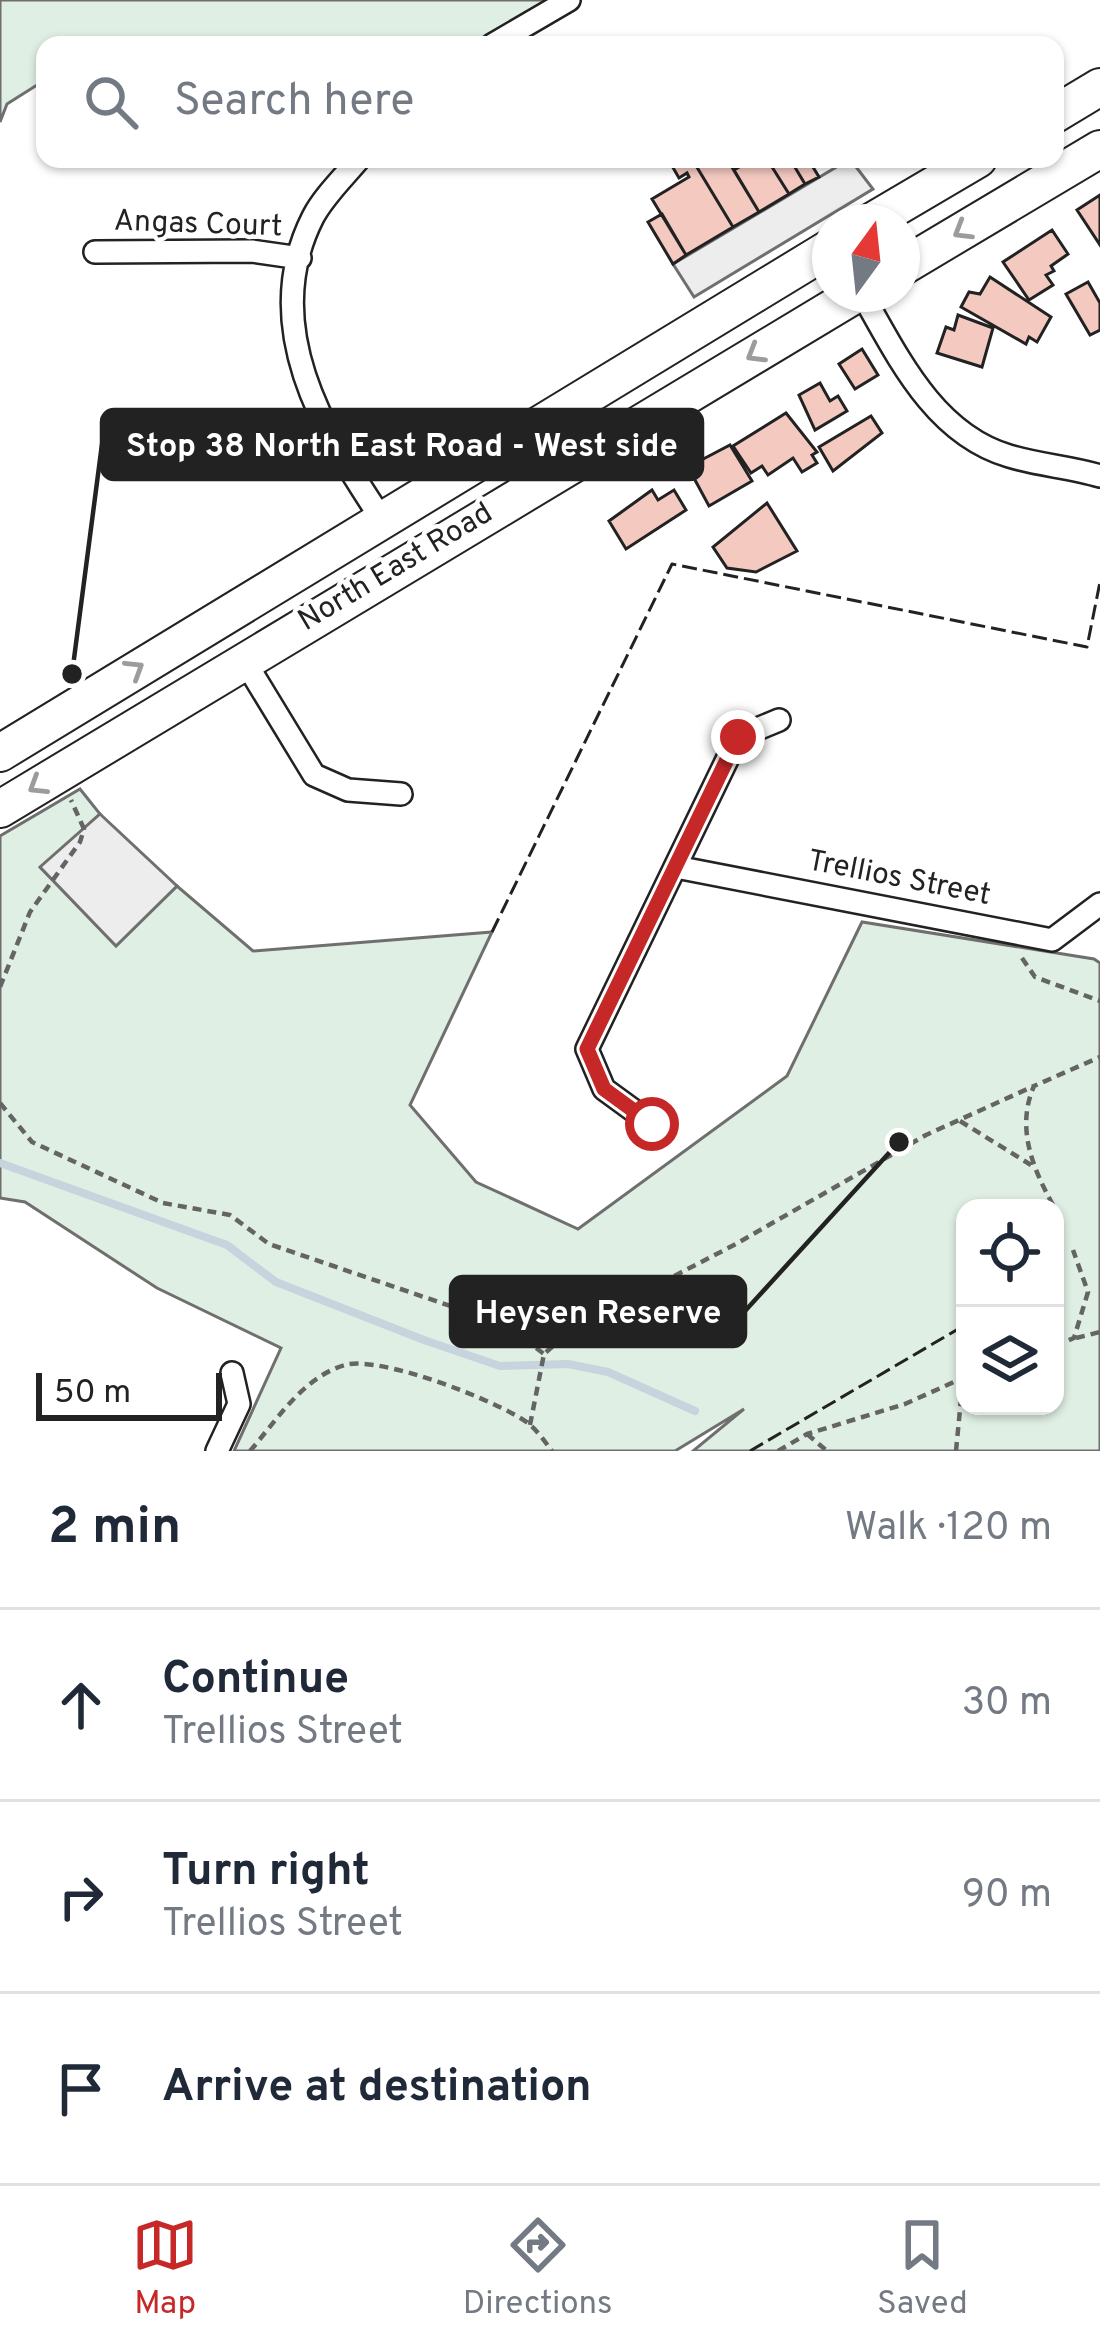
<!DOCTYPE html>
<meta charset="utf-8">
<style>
:root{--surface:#fff;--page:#f2f2f3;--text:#1f2937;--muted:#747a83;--line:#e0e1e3;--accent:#c62828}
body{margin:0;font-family:Overpass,sans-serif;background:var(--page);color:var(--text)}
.controls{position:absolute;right:36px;bottom:36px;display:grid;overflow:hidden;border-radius:24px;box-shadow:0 3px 9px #0004}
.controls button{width:108px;height:108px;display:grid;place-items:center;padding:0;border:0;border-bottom:3px solid var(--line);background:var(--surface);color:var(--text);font:60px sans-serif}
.compass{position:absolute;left:812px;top:204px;width:108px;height:108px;border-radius:50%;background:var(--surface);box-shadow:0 3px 9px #0004;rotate:15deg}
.scale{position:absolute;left:36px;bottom:30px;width:186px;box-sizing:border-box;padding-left:12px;border:6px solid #222;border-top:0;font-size:33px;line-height:42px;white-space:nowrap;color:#222;-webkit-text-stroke:9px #fff;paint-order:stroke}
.stop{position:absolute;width:36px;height:36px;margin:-27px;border:9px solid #c62828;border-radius:50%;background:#fff}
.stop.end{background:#c62828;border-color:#fff;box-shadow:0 3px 12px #0008}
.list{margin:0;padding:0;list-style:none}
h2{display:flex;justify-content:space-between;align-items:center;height:156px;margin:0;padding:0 48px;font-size:51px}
h2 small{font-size:39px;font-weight:400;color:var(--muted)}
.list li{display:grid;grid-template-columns:78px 1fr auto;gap:36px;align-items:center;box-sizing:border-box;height:192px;padding:0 48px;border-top:3px solid var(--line)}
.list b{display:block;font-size:45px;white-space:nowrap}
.list p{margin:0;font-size:39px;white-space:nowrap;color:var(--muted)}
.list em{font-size:39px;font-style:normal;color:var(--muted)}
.icon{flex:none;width:66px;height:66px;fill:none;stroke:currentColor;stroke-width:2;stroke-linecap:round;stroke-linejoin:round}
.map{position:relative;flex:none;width:1100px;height:1451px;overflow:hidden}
.search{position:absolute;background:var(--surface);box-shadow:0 3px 9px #0004;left:36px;right:36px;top:36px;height:132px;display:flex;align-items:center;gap:30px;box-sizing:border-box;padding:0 42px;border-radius:24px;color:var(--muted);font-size:45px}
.sheet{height:732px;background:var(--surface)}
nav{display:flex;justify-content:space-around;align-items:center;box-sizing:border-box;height:168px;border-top:3px solid var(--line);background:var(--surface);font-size:33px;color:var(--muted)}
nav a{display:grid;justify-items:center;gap:6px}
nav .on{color:var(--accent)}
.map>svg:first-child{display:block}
</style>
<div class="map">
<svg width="1100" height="1451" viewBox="0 0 1100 1451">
<rect width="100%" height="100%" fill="#fff"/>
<!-- green -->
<path fill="#e0efe3" stroke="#6f6f6f" stroke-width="3" fill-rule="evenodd" d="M0 0H573L495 45H45V80L7 104 0 122Z
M80 789 100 814 41 868 116 945 177 886 253 951 492 932 410 1105 476 1182 578 1229 787 1076 862 922 1094 959 1100 963V1451H693L744 1409 675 1451H234L281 1348 157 1288 25 1202 0 1198V836ZM965 1208H1055V1406H965Z"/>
<!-- parking -->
<path fill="#ededed" stroke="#6f6f6f" stroke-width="3" d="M850 159 873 189 694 297 673 264Z
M100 814 177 886 116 946 40 867Z"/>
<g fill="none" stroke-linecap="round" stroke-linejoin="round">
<!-- stream -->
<path stroke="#c7d3dd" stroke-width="8" d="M0 1163 227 1245 276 1282 424 1340 500 1366 568 1364 608 1372 695 1411"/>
</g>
<!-- building -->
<path fill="#f3c9c0" stroke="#222" stroke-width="3" d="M668 159H692L733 227 686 255 652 199 689 177 687 173 679 178Z
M692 159H727L759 212 733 227Z
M753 159H767L789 194 759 212 734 170Z
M767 159H790L805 184 789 194Z
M790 159H808L819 177 805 184Z
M1100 195V245L1077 210Z
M662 214 686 255 673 264 648 222Z
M1052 230 1068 254 1051 266 1054 271 1046 275 1053 285 1029 300 1003 262Z
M990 277 1051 317 1037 342 1029 337 1026 344 961 307 969 292 980 294Z
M1088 282 1100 303V330L1090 335 1066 294Z
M958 315 993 328 982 367 937 353 946 327 954 330Z
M862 349 878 375 855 389 839 364Z
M820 383 830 401 838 396 847 411 815 430 799 395Z
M786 413 817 452 812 455 817 463 802 472 793 458 768 475 762 466 751 473 733 446Z
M871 416 882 433 833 471 819 447Z
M730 445 752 481 709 506 688 467Z
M652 490 658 500 674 490 686 510 626 549 609 521Z
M767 503 797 551 756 572 727 568 713 547Z"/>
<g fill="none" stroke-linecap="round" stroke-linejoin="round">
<!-- minor casing -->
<g stroke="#222" stroke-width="26">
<path id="minor" d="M492 45 569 0
M359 159C344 177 324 196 313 217 258 325 323 431 381 518
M95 252 252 251 300 258
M862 294C898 357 934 434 1009 456 1038 465 1070 467 1100 476
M244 660 314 775 348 790 401 794
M676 867 1052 940 1100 904
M652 1124 604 1089 587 1049 738 737 779 720
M217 1451 239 1404 232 1373"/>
</g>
<!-- trunk casing -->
<g stroke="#222" stroke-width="40">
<path id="trunk" d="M1055 114 1100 87
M871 222 978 159
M902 267 1100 149
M0 753 830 248
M0 809 856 294"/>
</g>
<!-- path -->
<path stroke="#646464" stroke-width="4.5" stroke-dasharray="9 6" stroke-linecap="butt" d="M1022 958 1035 977 1100 1001
M0 987 30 912 80 842 84 829 71 800
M0 1103 32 1142 163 1203 230 1215 269 1244 506 1325 544 1354
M960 1121 1031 1165
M1053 1205C1032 1167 1016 1127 1034 1086L1100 1057
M507 1325 574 1328
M1076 1338 1100 1332
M1055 1346 1074 1338 1088 1292 1073 1250
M530 1425 544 1354 574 1328 734 1245 926 1135 1034 1086
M807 1434 827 1451
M250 1451C277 1420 303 1377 345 1365 380 1355 498 1401 528 1423 537 1430 545 1442 552 1451
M778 1451 807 1434 905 1404 965 1377
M956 1451 963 1378"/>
<!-- minor -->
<use href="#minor" stroke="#fff" stroke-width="21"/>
<!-- trunk -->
<use href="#trunk" stroke="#fff" stroke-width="36"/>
<!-- fence -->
<path stroke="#222" stroke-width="3" stroke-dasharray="15 6" stroke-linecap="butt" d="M492 932 672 564 1087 647 1100 582
M1055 1272H1056
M750 1451 965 1325"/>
</g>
<!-- one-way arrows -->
<defs><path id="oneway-chevron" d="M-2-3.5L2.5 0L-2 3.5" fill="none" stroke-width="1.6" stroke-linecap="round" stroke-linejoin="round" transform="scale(3)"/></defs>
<g stroke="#9c9c9c">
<use href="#oneway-chevron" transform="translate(962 231) rotate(149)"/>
<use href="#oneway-chevron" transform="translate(755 354) rotate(149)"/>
<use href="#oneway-chevron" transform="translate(135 669) rotate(-32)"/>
<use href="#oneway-chevron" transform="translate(37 786) rotate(148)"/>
</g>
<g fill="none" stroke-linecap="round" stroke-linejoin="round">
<!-- route -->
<path stroke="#c62828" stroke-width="15" d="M652 1124 604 1089 587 1049 738 737"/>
</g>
<g text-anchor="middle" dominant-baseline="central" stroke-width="9" stroke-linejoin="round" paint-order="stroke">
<!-- street labels -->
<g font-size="30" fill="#222" stroke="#fff">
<text transform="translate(198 225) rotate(2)">Angas Court</text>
<text transform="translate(396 568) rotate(-31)">North East Road</text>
<text transform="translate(899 879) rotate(11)">Trellios Street</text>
</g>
</g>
<!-- callouts -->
<path fill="none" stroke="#222" stroke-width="4.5" d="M72 674L102 444M899 1142L745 1311"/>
<g fill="#222" stroke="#fff" stroke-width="4.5">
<circle cx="72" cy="674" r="12"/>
<circle cx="899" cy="1142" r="12"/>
</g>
<g fill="#222" stroke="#222" stroke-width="4.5">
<rect x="102" y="410" width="600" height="69" rx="12"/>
<rect x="451" y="1277" width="294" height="69" rx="12"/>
</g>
<g font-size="33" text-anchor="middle" font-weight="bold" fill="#fff">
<text x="402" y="456">Stop 38 North East Road - West side</text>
<text x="598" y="1323">Heysen Reserve</text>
</g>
</svg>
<div class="controls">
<button><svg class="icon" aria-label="locate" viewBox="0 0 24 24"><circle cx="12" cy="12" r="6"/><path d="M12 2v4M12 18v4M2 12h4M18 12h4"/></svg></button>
<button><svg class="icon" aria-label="layers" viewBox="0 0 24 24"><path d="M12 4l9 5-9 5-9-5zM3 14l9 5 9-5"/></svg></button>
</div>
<svg class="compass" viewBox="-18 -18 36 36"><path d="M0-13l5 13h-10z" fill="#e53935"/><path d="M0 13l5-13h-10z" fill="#747a83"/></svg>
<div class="scale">50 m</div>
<div class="stop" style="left:652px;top:1124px"></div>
<div class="stop end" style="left:738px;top:737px"></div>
<div class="search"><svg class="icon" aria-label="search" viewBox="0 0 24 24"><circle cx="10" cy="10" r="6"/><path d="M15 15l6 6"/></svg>Search here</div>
</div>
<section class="sheet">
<h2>2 min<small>Walk · 120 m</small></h2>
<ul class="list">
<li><svg class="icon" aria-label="ahead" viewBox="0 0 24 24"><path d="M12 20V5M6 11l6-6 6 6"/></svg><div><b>Continue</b><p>Trellios Street</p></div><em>30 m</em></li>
<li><svg class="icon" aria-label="right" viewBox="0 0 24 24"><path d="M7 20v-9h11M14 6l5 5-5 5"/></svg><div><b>Turn right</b><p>Trellios Street</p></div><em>90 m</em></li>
<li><svg class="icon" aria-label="arrive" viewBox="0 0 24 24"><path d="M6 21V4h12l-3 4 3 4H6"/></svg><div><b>Arrive at destination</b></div></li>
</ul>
</section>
<nav>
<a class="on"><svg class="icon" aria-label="map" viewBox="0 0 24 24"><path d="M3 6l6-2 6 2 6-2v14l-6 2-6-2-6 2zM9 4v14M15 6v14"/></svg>Map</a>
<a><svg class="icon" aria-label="directions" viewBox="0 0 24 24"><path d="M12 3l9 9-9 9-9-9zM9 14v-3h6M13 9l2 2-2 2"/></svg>Directions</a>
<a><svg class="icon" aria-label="saved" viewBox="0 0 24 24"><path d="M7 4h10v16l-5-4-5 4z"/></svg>Saved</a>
</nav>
